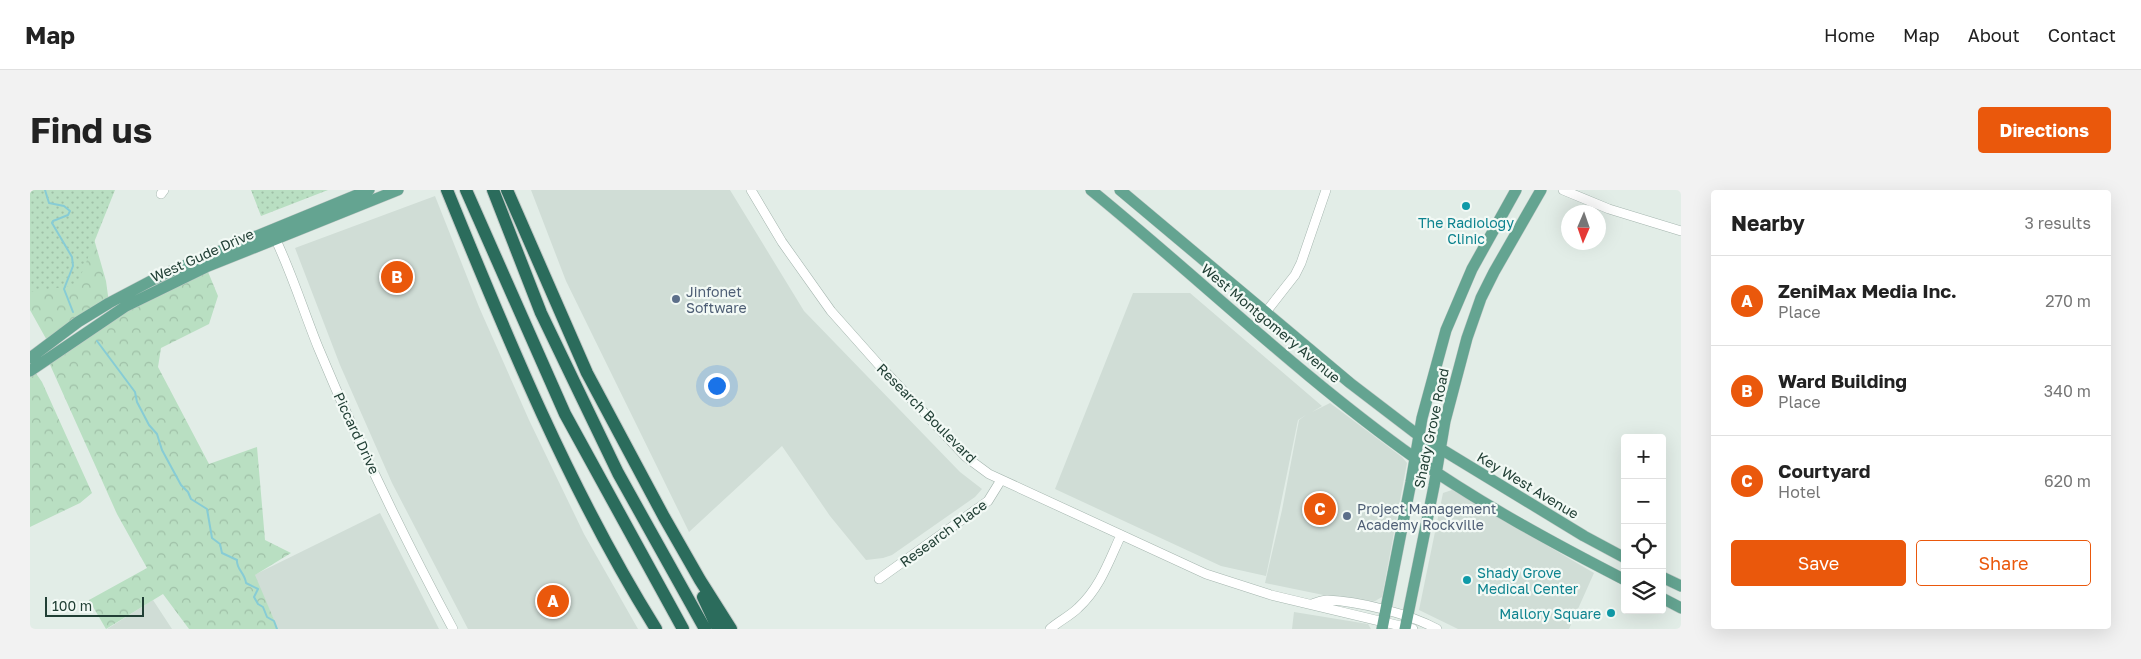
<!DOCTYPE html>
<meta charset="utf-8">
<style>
:root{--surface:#fff;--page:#f2f2f2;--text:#222;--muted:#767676;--line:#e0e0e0;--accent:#ea580c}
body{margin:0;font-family:"Golos Text",sans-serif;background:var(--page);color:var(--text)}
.controls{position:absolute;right:15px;bottom:15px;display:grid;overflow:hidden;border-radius:5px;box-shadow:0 5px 20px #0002}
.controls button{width:45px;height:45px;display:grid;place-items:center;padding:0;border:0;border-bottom:1px solid var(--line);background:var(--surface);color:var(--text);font:25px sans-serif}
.compass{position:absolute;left:1531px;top:15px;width:45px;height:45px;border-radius:50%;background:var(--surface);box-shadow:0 5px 20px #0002;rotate:182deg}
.scale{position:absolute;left:15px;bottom:12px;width:99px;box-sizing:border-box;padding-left:5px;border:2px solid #213f35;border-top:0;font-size:14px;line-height:18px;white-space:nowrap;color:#213f35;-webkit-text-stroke:4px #f2f9f5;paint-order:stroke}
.you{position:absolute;left:686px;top:195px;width:18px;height:18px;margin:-12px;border:4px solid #fff;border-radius:50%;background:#1a73e8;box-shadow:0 0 0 8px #1a73e833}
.badge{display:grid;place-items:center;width:32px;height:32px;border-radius:50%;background:var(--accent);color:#fff;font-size:16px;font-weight:700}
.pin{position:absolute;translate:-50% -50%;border:2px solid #fff;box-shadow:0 1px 5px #0006}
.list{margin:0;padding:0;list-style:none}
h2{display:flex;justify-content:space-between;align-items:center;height:65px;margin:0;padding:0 20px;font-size:21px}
h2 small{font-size:16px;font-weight:400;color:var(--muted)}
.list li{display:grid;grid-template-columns:32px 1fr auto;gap:15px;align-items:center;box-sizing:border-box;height:90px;padding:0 20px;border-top:1px solid var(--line)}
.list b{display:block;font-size:19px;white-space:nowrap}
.list p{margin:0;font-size:16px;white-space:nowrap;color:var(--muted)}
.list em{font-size:16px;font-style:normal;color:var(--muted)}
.actions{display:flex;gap:10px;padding:15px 20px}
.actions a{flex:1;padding:11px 0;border:1px solid var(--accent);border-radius:5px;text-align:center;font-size:18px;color:var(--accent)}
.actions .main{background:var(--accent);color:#fff}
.icon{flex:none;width:28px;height:28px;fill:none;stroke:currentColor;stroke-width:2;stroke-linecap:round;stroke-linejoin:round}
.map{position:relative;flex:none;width:1651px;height:439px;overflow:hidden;border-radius:5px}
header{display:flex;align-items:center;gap:30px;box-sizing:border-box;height:70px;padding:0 25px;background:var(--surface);border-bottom:1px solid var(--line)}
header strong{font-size:24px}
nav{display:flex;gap:28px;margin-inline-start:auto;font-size:18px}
.intro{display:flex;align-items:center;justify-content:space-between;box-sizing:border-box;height:120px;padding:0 30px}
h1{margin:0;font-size:35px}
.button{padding:12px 22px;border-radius:5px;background:var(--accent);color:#fff;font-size:18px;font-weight:700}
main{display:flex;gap:30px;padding:0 30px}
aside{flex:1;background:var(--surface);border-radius:5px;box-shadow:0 5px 20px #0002}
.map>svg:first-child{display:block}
</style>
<header>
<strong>Map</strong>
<nav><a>Home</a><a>Map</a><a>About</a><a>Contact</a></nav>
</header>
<div class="intro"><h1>Find us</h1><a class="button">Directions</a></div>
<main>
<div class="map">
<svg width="1651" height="439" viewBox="0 0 1651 439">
<defs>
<pattern id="forest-crowns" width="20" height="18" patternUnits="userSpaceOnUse" patternTransform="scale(1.25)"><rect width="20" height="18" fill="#b9dfc2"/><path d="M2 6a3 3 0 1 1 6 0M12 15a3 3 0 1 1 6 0" fill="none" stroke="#9fc0a7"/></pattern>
<pattern id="park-dots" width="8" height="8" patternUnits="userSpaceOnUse" patternTransform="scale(1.25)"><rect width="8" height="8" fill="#b9dfc2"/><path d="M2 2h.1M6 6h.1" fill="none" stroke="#9fc0a7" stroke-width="1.8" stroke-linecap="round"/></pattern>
</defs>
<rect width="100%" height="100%" fill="#e2ede7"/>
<!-- built -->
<path fill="#d0ddd6" d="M501 0H700L774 121 930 282 952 299 945 307 862 365 853 368 836 370 800 326 752 256 659 342 536 91Z
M405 6 449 117 499 230 554 344 608 439H438L362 293 310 175 265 58Z
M1103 103H1160L1292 216 1282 222 1300 213 1372 267 1377 273 1352 407 1345 411 1308 408 1235 393 1252 320 1269 230 1276 225 1268 230 1236 386 1191 376 1025 299Z
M1422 300 1564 383 1539 439H1428L1389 420 1413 303Z
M350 323 409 439H248L224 385Z
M123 410 142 439H77Z
M1264 422 1338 434 1341 439H1262Z"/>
<!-- forest -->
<path fill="url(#forest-crowns)" d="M0 0 64 49 76 91 79 113 19 154 0 120Z
M176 77 188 106 179 134 131 158 128 177 179 274 227 257 235 350 261 363 225 385 248 439H159L133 404 76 439 59 410 117 378 87 324 17 168 60 139Z
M3 179 12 192 62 303 50 313 0 337V181Z"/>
<!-- park -->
<path fill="url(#park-dots)" d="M0 0H85L47 95 0 102Z
M221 0H298L231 26Z"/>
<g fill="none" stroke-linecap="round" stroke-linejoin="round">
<!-- stream -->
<path stroke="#87ccd5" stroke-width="2" d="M15 0 19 13 34 16 40 21 38 25 23 31 22 33 42 67 43 76 34 99 43 122
M67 151 105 202 107 212 119 235 127 244 132 260 151 295 158 302 161 309 177 319 182 348 190 354 192 363 207 370C206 379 215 383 216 393L228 399 224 407 228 414 233 417 237 427 244 431 247 439"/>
<!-- minor casing -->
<g stroke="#a4b5ae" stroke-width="10">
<path id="minor" d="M721 0 752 52 801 121 849 175 936 267 959 284 1176 384 1241 405 1383 439
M1533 0 1579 19 1651 41
M131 4 134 0
M243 44C261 80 273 120 288 157 328 253 374 348 423 439
M1236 122 1265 85 1271 73 1296 0
M849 389 958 311 971 290
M1282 414C1286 413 1292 410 1297 410 1328 411 1380 424 1407 439
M1020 439C1029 431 1040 426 1048 418 1070 398 1079 371 1091 345"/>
</g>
<!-- major casing -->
<g stroke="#c1c9c6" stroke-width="12">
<path id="major" d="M1061 0C1170 89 1271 187 1385 268 1451 314 1523 353 1595 390
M1090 0 1320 193 1388 245 1554 346 1595 368
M0 168 48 132 79 113 134 84 339 0
M0 181 96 116 137 96 176 77 368 0
M1632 387 1651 396
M1632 408 1651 418
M1352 439 1381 292 1392 228 1416 140 1442 79 1486 0
M1375 439 1404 296 1415 231 1437 148 1451 108 1464 82 1511 0"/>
</g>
<!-- highway casing -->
<g stroke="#c1c9c6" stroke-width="14">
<path id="highway" d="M417 0C478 150 540 301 626 439
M436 0 535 224 653 439
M463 0 511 123 588 283 675 439
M477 0 557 183 634 327 670 390 701 439
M673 407 688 439"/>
</g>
<!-- minor -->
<use href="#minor" stroke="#fff" stroke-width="9"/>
<!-- major -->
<use href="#major" stroke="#64a491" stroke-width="11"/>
<!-- highway -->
<use href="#highway" stroke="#2b6c5c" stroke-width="12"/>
</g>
<!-- markers -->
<g fill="#0f9aa8" stroke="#f2f9f5" stroke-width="2">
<circle cx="1436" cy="16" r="5"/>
<circle cx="1437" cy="390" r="5"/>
<circle cx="1581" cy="423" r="5"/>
</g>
<g fill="#5c6f8a" stroke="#f2f9f5" stroke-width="2">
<circle cx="646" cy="109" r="5"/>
<circle cx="1317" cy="326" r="5"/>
</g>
<g text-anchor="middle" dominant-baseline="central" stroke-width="4.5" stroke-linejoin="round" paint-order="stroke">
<!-- culture labels -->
<g font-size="14" fill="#0d838f" stroke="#f2f9f5">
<text x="1436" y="32">The Radiology<tspan x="1436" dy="16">Clinic</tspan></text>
<text x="1447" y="382" text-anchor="start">Shady Grove<tspan x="1447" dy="16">Medical Center</tspan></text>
<text x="1571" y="423" text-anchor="end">Mallory Square</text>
</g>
<!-- street labels -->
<g font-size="14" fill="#213f35" stroke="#f2f9f5">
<text transform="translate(172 65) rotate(-24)">West Gude Drive</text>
<text transform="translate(1241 133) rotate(40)">West Montgomery Avenue</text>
<text transform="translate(897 223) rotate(45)">Research Boulevard</text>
<text transform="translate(1401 238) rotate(-78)">Shady Grove Road</text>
<text transform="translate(327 243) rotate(65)">Piccard Drive</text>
<text transform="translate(1498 295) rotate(31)">Key West Avenue</text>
<text transform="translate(913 343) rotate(-36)">Research Place</text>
</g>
<!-- service labels -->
<g font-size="14" fill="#4e5e75" stroke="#f2f9f5" text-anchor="start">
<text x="656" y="101">Jinfonet<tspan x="656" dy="16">Software</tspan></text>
<text x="1327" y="318">Project Management<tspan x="1327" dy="16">Academy Rockville</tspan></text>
</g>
</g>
</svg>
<div class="controls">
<button>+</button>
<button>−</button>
<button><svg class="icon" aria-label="locate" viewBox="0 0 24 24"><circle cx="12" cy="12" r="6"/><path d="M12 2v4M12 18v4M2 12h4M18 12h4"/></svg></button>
<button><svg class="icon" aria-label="layers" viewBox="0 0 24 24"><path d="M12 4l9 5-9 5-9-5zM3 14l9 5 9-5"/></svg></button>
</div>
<svg class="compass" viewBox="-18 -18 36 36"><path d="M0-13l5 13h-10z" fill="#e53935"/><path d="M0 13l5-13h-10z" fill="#767676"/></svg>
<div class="scale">100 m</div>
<div class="you"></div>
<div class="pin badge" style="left:523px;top:411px">A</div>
<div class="pin badge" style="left:367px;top:87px">B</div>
<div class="pin badge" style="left:1290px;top:319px">C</div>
</div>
<aside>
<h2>Nearby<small>3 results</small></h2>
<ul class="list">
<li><span class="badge">A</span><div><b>ZeniMax Media Inc.</b><p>Place</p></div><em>270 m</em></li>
<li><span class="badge">B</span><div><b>Ward Building</b><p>Place</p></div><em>340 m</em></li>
<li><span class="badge">C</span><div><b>Courtyard</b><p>Hotel</p></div><em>620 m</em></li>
</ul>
<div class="actions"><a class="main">Save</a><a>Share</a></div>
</aside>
</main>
